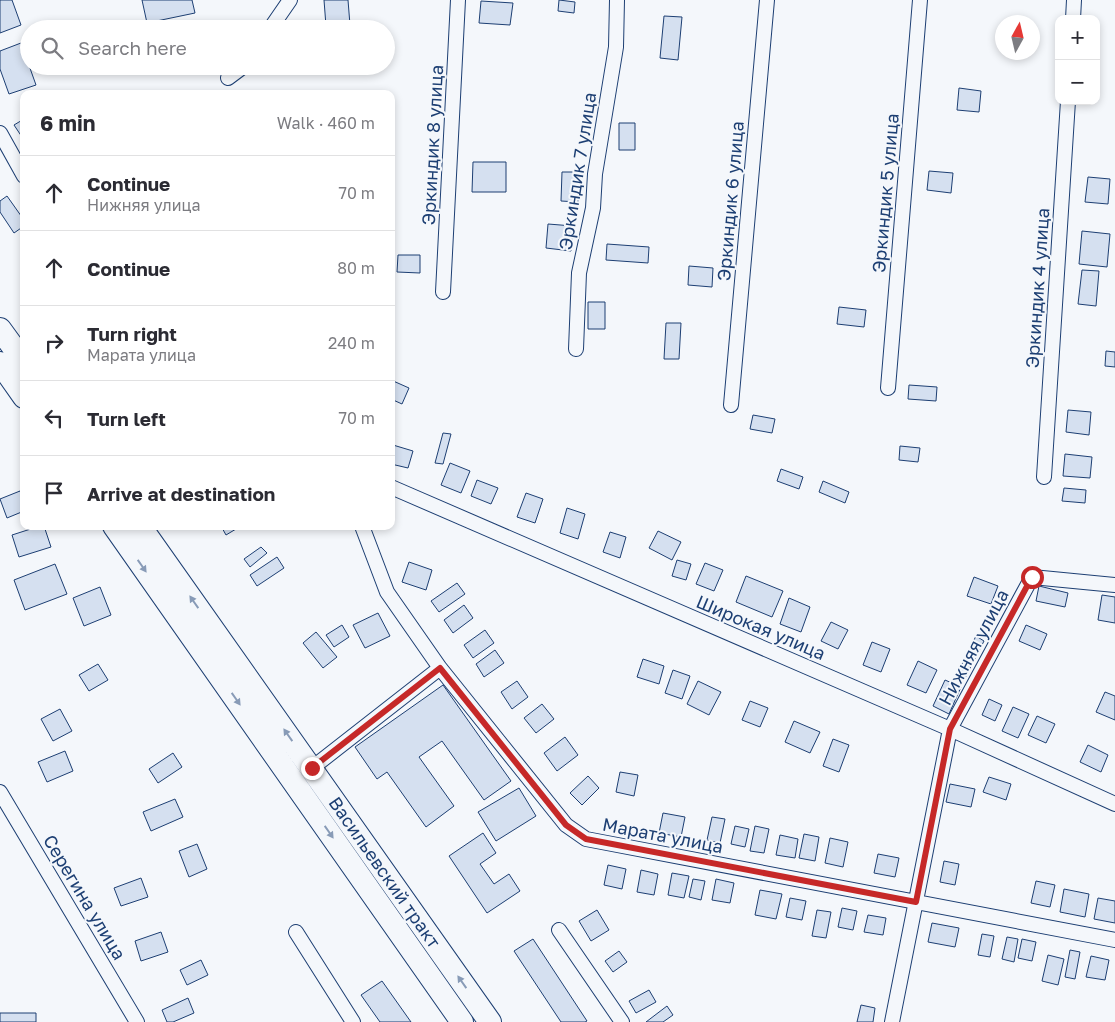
<!DOCTYPE html>
<meta charset="utf-8">
<style>
:root{--surface:#fff;--page:#f7f7f7;--text:#2b2b33;--muted:#7c7c81;--line:#e1e1e2}
body{margin:0;font-family:"Golos Text",sans-serif;background:var(--page);color:var(--text)}
.controls{position:absolute;right:15px;top:15px;display:grid;overflow:hidden;border-radius:10px;box-shadow:0 2px 8px #0003}
.controls button{width:45px;height:45px;display:grid;place-items:center;padding:0;border:0;border-bottom:1px solid var(--line);background:var(--surface);color:var(--text);font:25px sans-serif}
.compass{position:absolute;left:995px;top:15px;width:45px;height:45px;border-radius:50%;background:var(--surface);box-shadow:0 2px 8px #0003;rotate:8deg}
.stop{position:absolute;width:15px;height:15px;margin:-11px;border:4px solid #c62828;border-radius:50%;background:#fff}
.stop.end{background:#c62828;border-color:#fff;box-shadow:0 1px 5px #0008}
.list{margin:0;padding:0;list-style:none}
h2{display:flex;justify-content:space-between;align-items:center;height:65px;margin:0;padding:0 20px;font-size:21px}
h2 small{font-size:16px;font-weight:400;color:var(--muted)}
.list li{display:grid;grid-template-columns:32px 1fr auto;gap:15px;align-items:center;box-sizing:border-box;height:75px;padding:0 20px;border-top:1px solid var(--line)}
.list b{display:block;font-size:19px;white-space:nowrap}
.list p{margin:0;font-size:16px;white-space:nowrap;color:var(--muted)}
.list em{font-size:16px;font-style:normal;color:var(--muted)}
.icon{flex:none;width:28px;height:28px;fill:none;stroke:currentColor;stroke-width:2;stroke-linecap:round;stroke-linejoin:round}
.map{position:relative;flex:none;width:1115px;height:1022px;overflow:hidden}
.search{position:absolute;background:var(--surface);box-shadow:0 2px 8px #0003;left:20px;top:20px;width:375px;height:55px;display:flex;align-items:center;gap:12px;box-sizing:border-box;padding:0 18px;border-radius:28px;color:var(--muted);font-size:19px}
.panel{position:absolute;background:var(--surface);box-shadow:0 2px 8px #0003;left:20px;top:90px;width:375px;height:440px;border-radius:10px}
.map>svg:first-child{display:block}
</style>
<div class="map">
<svg width="1115" height="1022" viewBox="0 0 1115 1022">
<rect width="100%" height="100%" fill="#f4f7fb"/>
<!-- building -->
<path fill="#d5e0f0" stroke="#1d3f73" d="M0 0H12L21 25 0 33Z
M142 0H192L195 13 147 23Z
M324 0H348L350 25 326 26Z
M559 0 575 2 574 13 558 11Z
M481 1 513 3 510 25 479 23Z
M664 16 682 17 678 60 660 58Z
M21 43 36 85 9 94 0 69V51Z
M959 88 981 91 979 112 957 110Z
M24 119V140L14 125Z
M619 123H635V150H619Z
M473 162H506V192H472Z
M929 171 953 173 951 193 927 190Z
M562 172H578V202L561 201Z
M1088 177 1110 179 1108 204 1085 202Z
M7 196 24 220V226L14 233 0 212V201Z
M548 224 573 226 571 251 546 248Z
M1082 231 1110 234 1107 267 1079 264Z
M607 244 649 247 648 263 606 260Z
M398 255H420V273L397 272Z
M689 266 713 268 712 287 688 285Z
M1082 270 1099 271 1096 306 1078 304Z
M588 302H605V329H588Z
M839 307 866 310 864 327 837 324Z
M666 323H681L679 359H664Z
M1106 351 1115 352V367L1105 366Z
M391 380 409 388 402 404 391 399Z
M909 385 937 387 936 401 908 399Z
M1068 410 1091 412 1089 435 1066 432Z
M753 415 775 419 772 433 750 429Z
M443 433 451 434 443 464 435 463Z
M393 445 413 451 408 468 391 464Z
M900 446 920 448 918 462 899 460Z
M1065 454 1092 457 1090 478 1063 476Z
M450 463 470 471 461 493 441 485Z
M781 469 803 477 799 489 777 481Z
M477 480 498 488 491 504 471 496Z
M823 481 849 492 845 503 819 492Z
M1064 488 1086 490 1085 503 1062 501Z
M20 491 24 501V511L7 518 0 499Z
M526 493 543 499 535 523 517 517Z
M567 508 585 514 578 539 560 533Z
M40 526H44L51 547 19 557 12 535Z
M221 526H241L226 535Z
M658 531 681 542 672 560 649 548Z
M610 532 626 537 620 558 603 552Z
M261 547 267 553 250 567 244 559Z
M277 557 284 568 257 586 250 575Z
M677 560 691 564 686 580 672 576Z
M409 562 432 570 426 590 402 582Z
M705 563 723 570 714 591 696 584Z
M55 564 67 594 25 610 14 580Z
M746 576 783 591 772 617 736 602Z
M974 577 998 586 991 604 967 596Z
M457 583 465 594 439 612 431 601Z
M1039 586 1068 593 1065 607 1036 601Z
M100 587 111 615 84 626 73 598Z
M1102 595 1115 597V623L1098 620Z
M789 598 810 607 801 632 780 624Z
M464 605 473 618 453 633 444 620Z
M378 613 390 636 365 648 353 625Z
M831 622 848 630 838 649 821 641Z
M342 625 349 637 334 647 326 635Z
M1026 625 1047 634 1040 650 1019 641Z
M485 630 494 643 473 658 464 645Z
M316 632 337 657 323 668 303 643Z
M976 636 984 641 964 680 956 676Z
M872 642 890 649 881 672 863 665Z
M495 650 504 663 484 677 476 664Z
M643 659 664 666 659 684 637 677Z
M918 661 937 670 926 693 907 685Z
M98 664 108 680 89 691 79 675Z
M673 670 690 676 682 699 665 693Z
M945 680 961 687 949 714 933 706Z
M517 681 528 697 512 709 501 692Z
M698 681 721 692 709 715 687 704Z
M443 685 511 781 484 800 442 741 419 757 454 806 426 827 387 772 377 779 355 747Z
M1105 692 1115 696V720L1096 712Z
M989 699 1002 705 995 721 982 715Z
M750 701 768 708 760 727 742 720Z
M542 704 554 719 536 733 524 718Z
M1013 707 1029 714 1018 738 1002 731Z
M60 709 72 731 53 741 41 719Z
M1037 716 1055 724 1046 743 1028 735Z
M794 721 820 732 810 753 785 742Z
M565 737 578 755 557 771 544 753Z
M833 739 849 745 839 772 823 766Z
M1088 745 1108 755 1101 772 1080 762Z
M65 751 73 771 47 782 38 762Z
M173 753 182 767 158 783 149 769Z
M620 772 638 775 634 796 616 792Z
M588 776 599 788 582 805 570 793Z
M989 777 1011 784 1006 800 983 792Z
M950 784 975 789 971 807 946 802Z
M519 788 536 816 496 841 478 812Z
M175 799 183 817 151 831 143 812Z
M663 813 685 817 681 837 659 833Z
M712 817 725 819 720 843 707 840Z
M735 826 749 829 745 847 731 844Z
M755 826 769 829 764 853 750 851Z
M483 833 496 853 480 864 494 884 509 874 520 891 487 913 449 856Z
M804 834 819 837 815 861 799 858Z
M780 835 798 839 795 858 776 855Z
M830 838 848 842 843 867 825 863Z
M197 844 207 869 189 877 179 851Z
M878 854 899 858 895 877 874 873Z
M944 861 959 864 955 885 940 882Z
M608 865 626 869 622 889 604 885Z
M641 870 658 874 654 895 637 892Z
M672 873 689 876 684 898 668 895Z
M141 878 148 897 121 906 114 888Z
M693 879 705 881 701 900 689 897Z
M716 879 734 883 730 903 712 900Z
M1036 881 1055 885 1050 907 1031 903Z
M1064 889 1089 894 1085 917 1060 912Z
M760 890 782 894 776 919 755 915Z
M790 898 806 901 802 920 786 917Z
M1098 898 1115 901V923L1094 919Z
M842 908 857 911 853 930 838 927Z
M597 910 609 930 591 941 579 921Z
M817 910 831 912 826 938 812 936Z
M868 915 886 918 883 935 864 932Z
M932 923 959 928 955 947 928 942Z
M161 932 168 952 141 961 135 941Z
M982 934 994 936 990 957 978 955Z
M1007 937 1018 939 1014 962 1002 959Z
M533 939 587 1021 585 1022H561L514 951Z
M1022 939 1036 942 1032 961 1018 958Z
M1070 950 1080 952 1075 979 1065 977Z
M619 951 627 962 613 972 605 961Z
M1048 955 1064 959 1058 985 1042 981Z
M1091 956 1109 960 1105 980 1086 977Z
M201 960 208 975 187 985 180 970Z
M382 981 411 1022H380L361 995Z
M649 990 656 1002 636 1013 629 1001Z
M188 998 194 1013 173 1022H167L162 1010Z
M861 1005 875 1008 873 1022H857Z
M667 1006 673 1015 663 1022H646Z
M0 1013H36V1022H0Z"/>
<g fill="none" stroke-linecap="round" stroke-linejoin="round">
<!-- street casing -->
<g stroke="#1d3f73" stroke-width="16">
<path id="street" d="M1073 19 1074 0
M270 29 290 0
M228 78 244 66
M0 133 24 176
M443 292 458 0
M576 349 579 273 593 208 595 174 616 47 617 0
M888 388 920 0
M731 405 767 0
M1044 477 1068 101
M391 487 950 729 1115 804
M362 526 387 592 440 668 566 825 586 839 1115 940
M312 768 440 668
M0 792 137 1022
M559 930 622 1022
M296 932 353 1022
M892 1022 950 729 1032 577 1115 585"/>
</g>
<!-- primary casing -->
<g stroke="#1d3f73" stroke-width="24">
<path id="primary" d="M0 329 24 362
M0 363 24 397
M114 526 462 1022
M140 526 490 1022"/>
</g>
<!-- street -->
<use href="#street" stroke="#f4f7fb" stroke-width="14"/>
<!-- primary -->
<use href="#primary" stroke="#f4f7fb" stroke-width="22"/>
</g>
<!-- one-way arrows -->
<defs><path id="oneway-solid" d="M-6-.8H1V-3.2L6.5 0L1 3.2V.8H-6Z" transform="scale(1.25)"/></defs>
<g fill="#889bb7">
<use href="#oneway-solid" transform="translate(142 566) rotate(55)"/>
<use href="#oneway-solid" transform="translate(194 602) rotate(-125)"/>
<use href="#oneway-solid" transform="translate(236 699) rotate(55)"/>
<use href="#oneway-solid" transform="translate(288 735) rotate(-125)"/>
<use href="#oneway-solid" transform="translate(329 832) rotate(55)"/>
<use href="#oneway-solid" transform="translate(462 982) rotate(-125)"/>
</g>
<g fill="none" stroke-linecap="round" stroke-linejoin="round">
<!-- route -->
<path stroke="#c62828" stroke-width="6" d="M312 768 440 668 566 825 586 839 916 902 950 729 1032 577"/>
</g>
<g text-anchor="middle" dominant-baseline="central" stroke-width="4" stroke-linejoin="round" paint-order="stroke">
<!-- street labels -->
<g font-size="18" fill="#1d3f73" stroke="#f4f7fb">
<text transform="translate(432 145) rotate(-87)">Эркиндик 8 улица</text>
<text transform="translate(577 171) rotate(-81)">Эркиндик 7 улица</text>
<text transform="translate(885 193) rotate(-85)">Эркиндик 5 улица</text>
<text transform="translate(730 201) rotate(-85)">Эркиндик 6 улица</text>
<text transform="translate(1037 288) rotate(-86)">Эркиндик 4 улица</text>
<text transform="translate(761 627) rotate(23)">Широкая улица</text>
<text transform="translate(973 647) rotate(-62)">Нижняя улица</text>
<text transform="translate(663 835) rotate(11)">Марата улица</text>
<text transform="translate(385 872) rotate(55)">Васильевский тракт</text>
<text transform="translate(85 897) rotate(59)">Серегина улица</text>
</g>
</g>
</svg>
<div class="controls">
<button>+</button>
<button>−</button>
</div>
<svg class="compass" viewBox="-18 -18 36 36"><path d="M0-13l5 13h-10z" fill="#e53935"/><path d="M0 13l5-13h-10z" fill="#7c7c81"/></svg>
<div class="stop" style="left:1032px;top:577px"></div>
<div class="stop end" style="left:312px;top:768px"></div>
<div class="search"><svg class="icon" aria-label="search" viewBox="0 0 24 24"><circle cx="10" cy="10" r="6"/><path d="M15 15l6 6"/></svg>Search here</div>
<section class="panel">
<h2>6 min<small>Walk · 460 m</small></h2>
<ul class="list">
<li><svg class="icon" aria-label="ahead" viewBox="0 0 24 24"><path d="M12 20V5M6 11l6-6 6 6"/></svg><div><b>Continue</b><p>Нижняя улица</p></div><em>70 m</em></li>
<li><svg class="icon" aria-label="ahead" viewBox="0 0 24 24"><path d="M12 20V5M6 11l6-6 6 6"/></svg><div><b>Continue</b></div><em>80 m</em></li>
<li><svg class="icon" aria-label="right" viewBox="0 0 24 24"><path d="M7 20v-9h11M14 6l5 5-5 5"/></svg><div><b>Turn right</b><p>Марата улица</p></div><em>240 m</em></li>
<li><svg class="icon" aria-label="left" viewBox="0 0 24 24"><path d="M17 20v-9H6M10 6l-5 5 5 5"/></svg><div><b>Turn left</b></div><em>70 m</em></li>
<li><svg class="icon" aria-label="arrive" viewBox="0 0 24 24"><path d="M6 21V4h12l-3 4 3 4H6"/></svg><div><b>Arrive at destination</b></div></li>
</ul>
</section>
</div>
